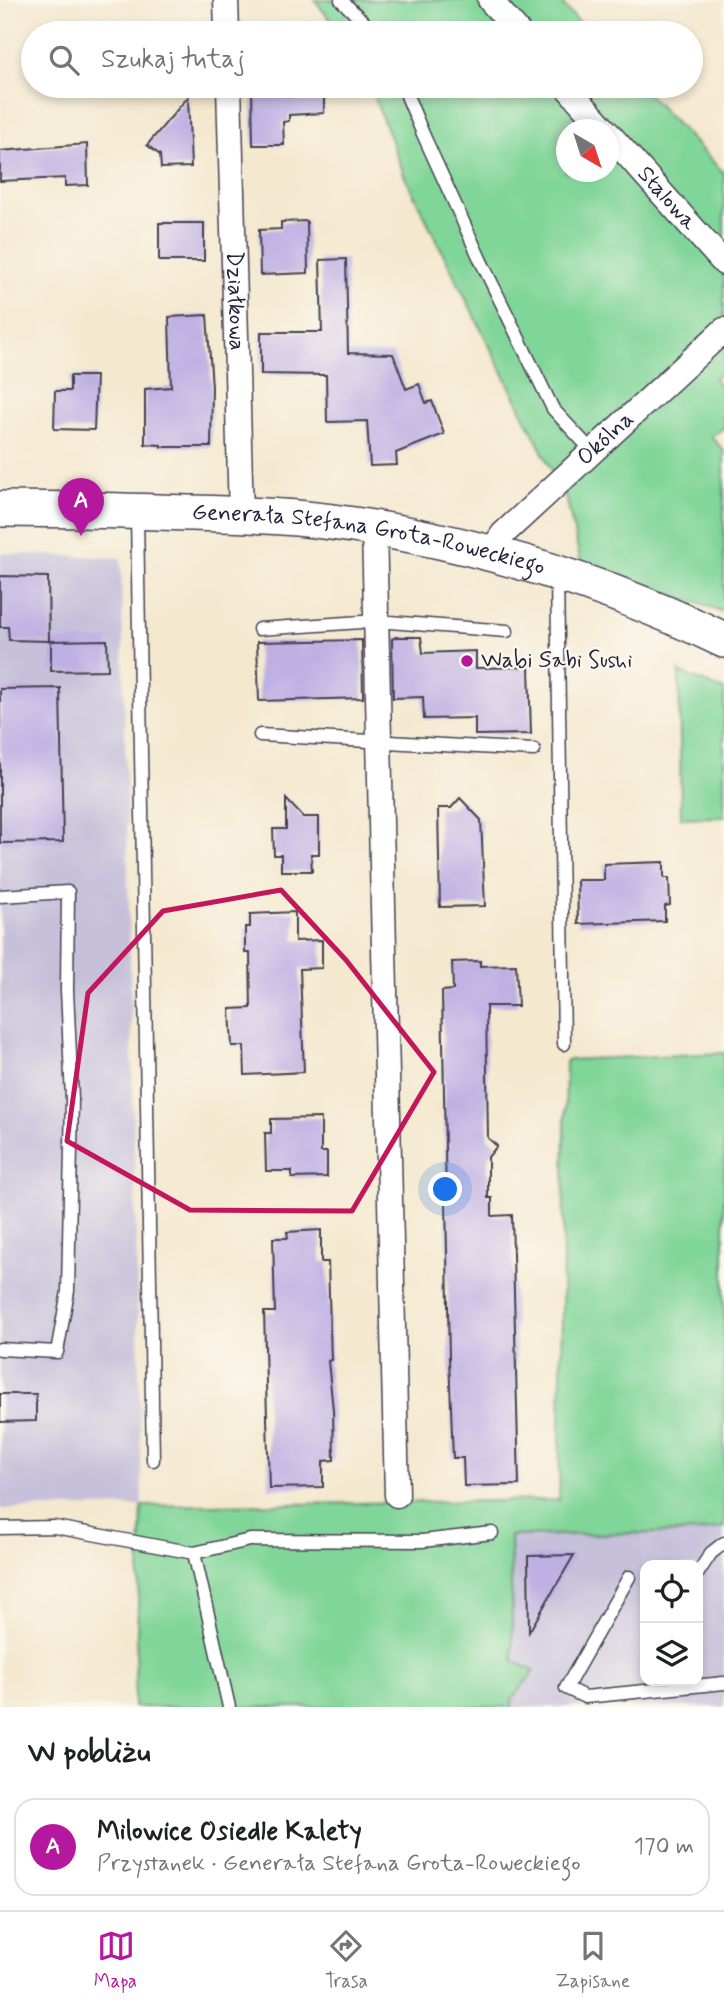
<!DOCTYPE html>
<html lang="pl">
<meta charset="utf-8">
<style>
:root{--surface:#fff;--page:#f2f2f2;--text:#202124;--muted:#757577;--line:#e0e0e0;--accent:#b5179e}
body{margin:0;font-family:Mynerve,sans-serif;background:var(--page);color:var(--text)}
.controls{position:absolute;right:21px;bottom:21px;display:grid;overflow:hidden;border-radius:14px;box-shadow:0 4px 10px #0003}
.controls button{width:63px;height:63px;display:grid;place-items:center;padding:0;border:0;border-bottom:2px solid var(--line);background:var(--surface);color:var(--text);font:35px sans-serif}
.compass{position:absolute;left:556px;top:119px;width:63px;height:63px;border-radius:50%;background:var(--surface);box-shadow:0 4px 10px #0003;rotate:141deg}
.you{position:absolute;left:446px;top:1190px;width:24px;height:24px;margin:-18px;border:5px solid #fff;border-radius:50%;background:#1a73e8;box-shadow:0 0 0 10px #1a73e833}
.badge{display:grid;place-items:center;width:46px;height:46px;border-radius:50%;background:var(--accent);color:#fff;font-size:23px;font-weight:700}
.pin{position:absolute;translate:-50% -58px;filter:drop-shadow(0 2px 4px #0008)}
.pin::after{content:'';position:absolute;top:37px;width:24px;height:21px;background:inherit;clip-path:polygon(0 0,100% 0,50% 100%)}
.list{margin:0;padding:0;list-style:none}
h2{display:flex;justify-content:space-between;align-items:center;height:91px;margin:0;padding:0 28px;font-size:30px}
h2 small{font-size:23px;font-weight:400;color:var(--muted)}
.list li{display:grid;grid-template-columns:46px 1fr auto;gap:21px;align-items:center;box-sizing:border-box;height:98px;margin:0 14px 14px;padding:0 14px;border:2px solid var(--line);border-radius:21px}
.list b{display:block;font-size:26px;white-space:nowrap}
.list p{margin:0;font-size:23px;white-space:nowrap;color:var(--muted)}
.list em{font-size:23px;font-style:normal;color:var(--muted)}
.icon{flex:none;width:38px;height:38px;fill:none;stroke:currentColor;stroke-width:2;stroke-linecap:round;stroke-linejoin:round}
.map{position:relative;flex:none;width:724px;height:1707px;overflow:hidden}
.search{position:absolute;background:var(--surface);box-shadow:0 4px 10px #0003;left:21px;right:21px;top:21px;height:77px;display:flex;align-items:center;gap:18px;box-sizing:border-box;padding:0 24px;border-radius:38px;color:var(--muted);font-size:26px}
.sheet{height:203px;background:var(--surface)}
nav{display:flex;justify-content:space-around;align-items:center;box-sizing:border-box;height:98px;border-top:2px solid var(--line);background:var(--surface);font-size:19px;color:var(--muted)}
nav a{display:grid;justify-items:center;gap:4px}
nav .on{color:var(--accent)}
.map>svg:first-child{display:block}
</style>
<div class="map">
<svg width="724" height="1707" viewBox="0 0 724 1707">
<rect width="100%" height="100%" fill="#fbf7ec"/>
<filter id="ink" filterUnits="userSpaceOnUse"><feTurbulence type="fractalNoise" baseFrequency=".0143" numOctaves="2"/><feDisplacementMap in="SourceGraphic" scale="14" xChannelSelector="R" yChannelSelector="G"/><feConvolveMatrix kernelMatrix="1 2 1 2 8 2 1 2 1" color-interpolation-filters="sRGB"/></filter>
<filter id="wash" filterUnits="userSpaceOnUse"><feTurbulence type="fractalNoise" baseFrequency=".00686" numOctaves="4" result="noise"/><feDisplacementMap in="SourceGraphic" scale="28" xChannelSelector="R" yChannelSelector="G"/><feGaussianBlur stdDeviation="1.57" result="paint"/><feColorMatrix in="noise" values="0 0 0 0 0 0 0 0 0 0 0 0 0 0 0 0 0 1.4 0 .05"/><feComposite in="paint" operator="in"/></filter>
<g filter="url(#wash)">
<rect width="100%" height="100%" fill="#f4e8cf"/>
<!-- industrial -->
<path fill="#c6c0da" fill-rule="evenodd" d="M0 553 121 558 142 1506 0 1509Z
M724 1527V1707H512L513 1662 510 1536 700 1532ZM645 1565H698V1681H645Z"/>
<!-- green -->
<path fill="#80d598" stroke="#517c6a" stroke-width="2" fill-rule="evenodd" d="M315 0H558L590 33H340Z
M370 86H640L724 173V370L714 379 724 391V428L711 436 724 451V612L581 563 567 501 405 177ZM566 130H608V172H566Z
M679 672 724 690V817L681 818Z
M724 1053V1527L700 1532 510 1536 513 1661 534 1671 512 1699V1707H134L142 1506 559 1500 566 1060Z"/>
<g id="blocks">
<!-- building -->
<path fill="#bfb0e3" d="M252 86H324V113L289 115V121L283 122 284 145H253Z
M188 97 191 167 161 168 160 155 147 145Z
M87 144 88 185 65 186V178L0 181V151Z
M307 221 308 273 260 275 259 230 281 229V222Z
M159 223H204V261H159Z
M346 259 348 353 393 354 406 389 419 384 426 403 432 401 444 434 396 453 397 465 370 466 367 421 327 422 326 375 261 374V332H322L320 260Z
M207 315 212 387 211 447H161V445L145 444V389L171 387 169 317Z
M70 376H96L94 430 54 429 55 391H70Z
M0 576 48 577 49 641 9 640 8 627H0Z
M396 637H421L423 653 476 651V668L529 667 531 734 475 735V718L424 719 423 697 393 698 392 639Z
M107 640 108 670 51 671V641Z
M362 640 363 698 259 701 257 642Z
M60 688 63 842 0 843V689Z
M460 798 481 820 485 906 440 907 438 808H451Z
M286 799 303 817H319V854H311L312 871H281V855H274L273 829H286Z
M664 862V878H669L670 905 665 906V921L578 924 577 880H604V864Z
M295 912V941L322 940V968L300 969 304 1072 245 1075 244 1046H232L230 1009 251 1008 250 953H245V927H250V914Z
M480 961V966L516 965 518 1006H486L488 1138 497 1146 488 1157V1198H492V1216L512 1215 519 1485 464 1486 463 1458H453L449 1358 442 991 453 990 452 962Z
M321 1118V1152H327V1177L292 1178V1171H266L265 1133H271V1119Z
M321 1230V1262H328L331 1360 328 1361 333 1410 334 1460 323 1461V1487L269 1488 264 1312H275L273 1238H288L287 1232Z
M0 1394H36V1421L0 1422Z
M574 1555 529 1632 528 1556Z"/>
</g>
</g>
<g filter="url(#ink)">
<use href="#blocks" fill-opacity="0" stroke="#424051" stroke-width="2"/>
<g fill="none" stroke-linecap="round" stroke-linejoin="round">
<!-- lane casing -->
<g stroke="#424051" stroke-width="15">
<path id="lane" d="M341 0 375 33
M403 86 423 134 481 261 553 409 592 451
M137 515 153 1460
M557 575 564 1044
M259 629 376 621 507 631
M260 735 534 750
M0 896 68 892 67 990 72 1099 68 1291 57 1352 0 1349
M0 1528 55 1527 194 1553 229 1707
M194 1553 250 1540 422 1541 492 1533
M698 1573 711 1553 724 1543
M629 1577 566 1688 585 1697 724 1683"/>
</g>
<!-- street casing -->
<g stroke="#424051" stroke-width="27">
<g id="street">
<path d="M226 0 227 33"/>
<path d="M490 0 519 33"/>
<path id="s1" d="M229 86 241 515"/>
<path d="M566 86 605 130"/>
<path id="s2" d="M608 133 724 263"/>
<path d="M374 528 397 1495"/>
<path id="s3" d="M490 553 503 534 724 330"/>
</g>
</g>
<!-- secondary casing -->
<g stroke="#424051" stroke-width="38">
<g id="secondary">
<path id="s4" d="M0 509C64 509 127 511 191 513 226 514 262 515 297 518 447 533 588 575 724 640"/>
</g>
</g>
<!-- lane -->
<use href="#lane" stroke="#fff" stroke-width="12"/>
<!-- street -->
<use href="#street" stroke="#fff" stroke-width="24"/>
<!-- secondary -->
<use href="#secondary" stroke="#fff" stroke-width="35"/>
</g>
</g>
<!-- marked area -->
<path fill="none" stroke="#c2185b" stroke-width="5" stroke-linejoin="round" d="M281 890 346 960 434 1072 352 1211 190 1210 67 1141 88 993 163 911Z"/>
<!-- markers -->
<circle fill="#b5179e" stroke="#fbf7ec" stroke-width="2.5" cx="467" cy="661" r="7"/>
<g text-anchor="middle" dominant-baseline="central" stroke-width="5" stroke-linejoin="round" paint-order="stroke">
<!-- street labels -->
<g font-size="23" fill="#22223b" stroke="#fbf7ec">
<text stroke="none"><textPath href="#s2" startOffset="88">Stalowa</textPath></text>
<text stroke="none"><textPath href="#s1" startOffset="215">Działkowa</textPath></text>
<text stroke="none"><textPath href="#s3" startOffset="163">Okólna</textPath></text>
<text stroke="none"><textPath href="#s4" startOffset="371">Generała Stefana Grota-Roweckiego</textPath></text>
</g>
<!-- poi labels -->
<g font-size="23" fill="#22223b" stroke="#fbf7ec" text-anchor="start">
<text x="481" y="661">Wabi Sabi Sushi</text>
</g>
</g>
</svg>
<div class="controls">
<button><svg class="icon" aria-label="locate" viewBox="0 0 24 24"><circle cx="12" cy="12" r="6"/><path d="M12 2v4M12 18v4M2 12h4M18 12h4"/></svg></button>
<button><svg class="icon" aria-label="layers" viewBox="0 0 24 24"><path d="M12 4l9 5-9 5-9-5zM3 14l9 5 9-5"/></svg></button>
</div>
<svg class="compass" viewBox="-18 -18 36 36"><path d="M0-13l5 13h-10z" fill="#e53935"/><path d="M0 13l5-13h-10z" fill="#757577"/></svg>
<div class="you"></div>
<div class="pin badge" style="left:81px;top:536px">A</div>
<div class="search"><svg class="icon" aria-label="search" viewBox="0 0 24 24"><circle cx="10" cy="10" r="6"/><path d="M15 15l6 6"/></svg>Szukaj tutaj</div>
</div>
<section class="sheet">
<h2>W pobliżu<small></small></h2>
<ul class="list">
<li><span class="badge">A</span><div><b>Milowice Osiedle Kalety</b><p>Przystanek · Generała Stefana Grota-Roweckiego</p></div><em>170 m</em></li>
</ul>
</section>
<nav>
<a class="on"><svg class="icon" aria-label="map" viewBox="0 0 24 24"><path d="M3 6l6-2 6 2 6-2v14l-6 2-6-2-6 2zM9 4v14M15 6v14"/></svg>Mapa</a>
<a><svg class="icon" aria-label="directions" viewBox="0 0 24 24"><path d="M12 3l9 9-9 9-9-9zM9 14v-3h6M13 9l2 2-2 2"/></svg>Trasa</a>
<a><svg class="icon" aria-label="saved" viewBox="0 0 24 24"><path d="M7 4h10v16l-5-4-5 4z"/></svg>Zapisane</a>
</nav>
